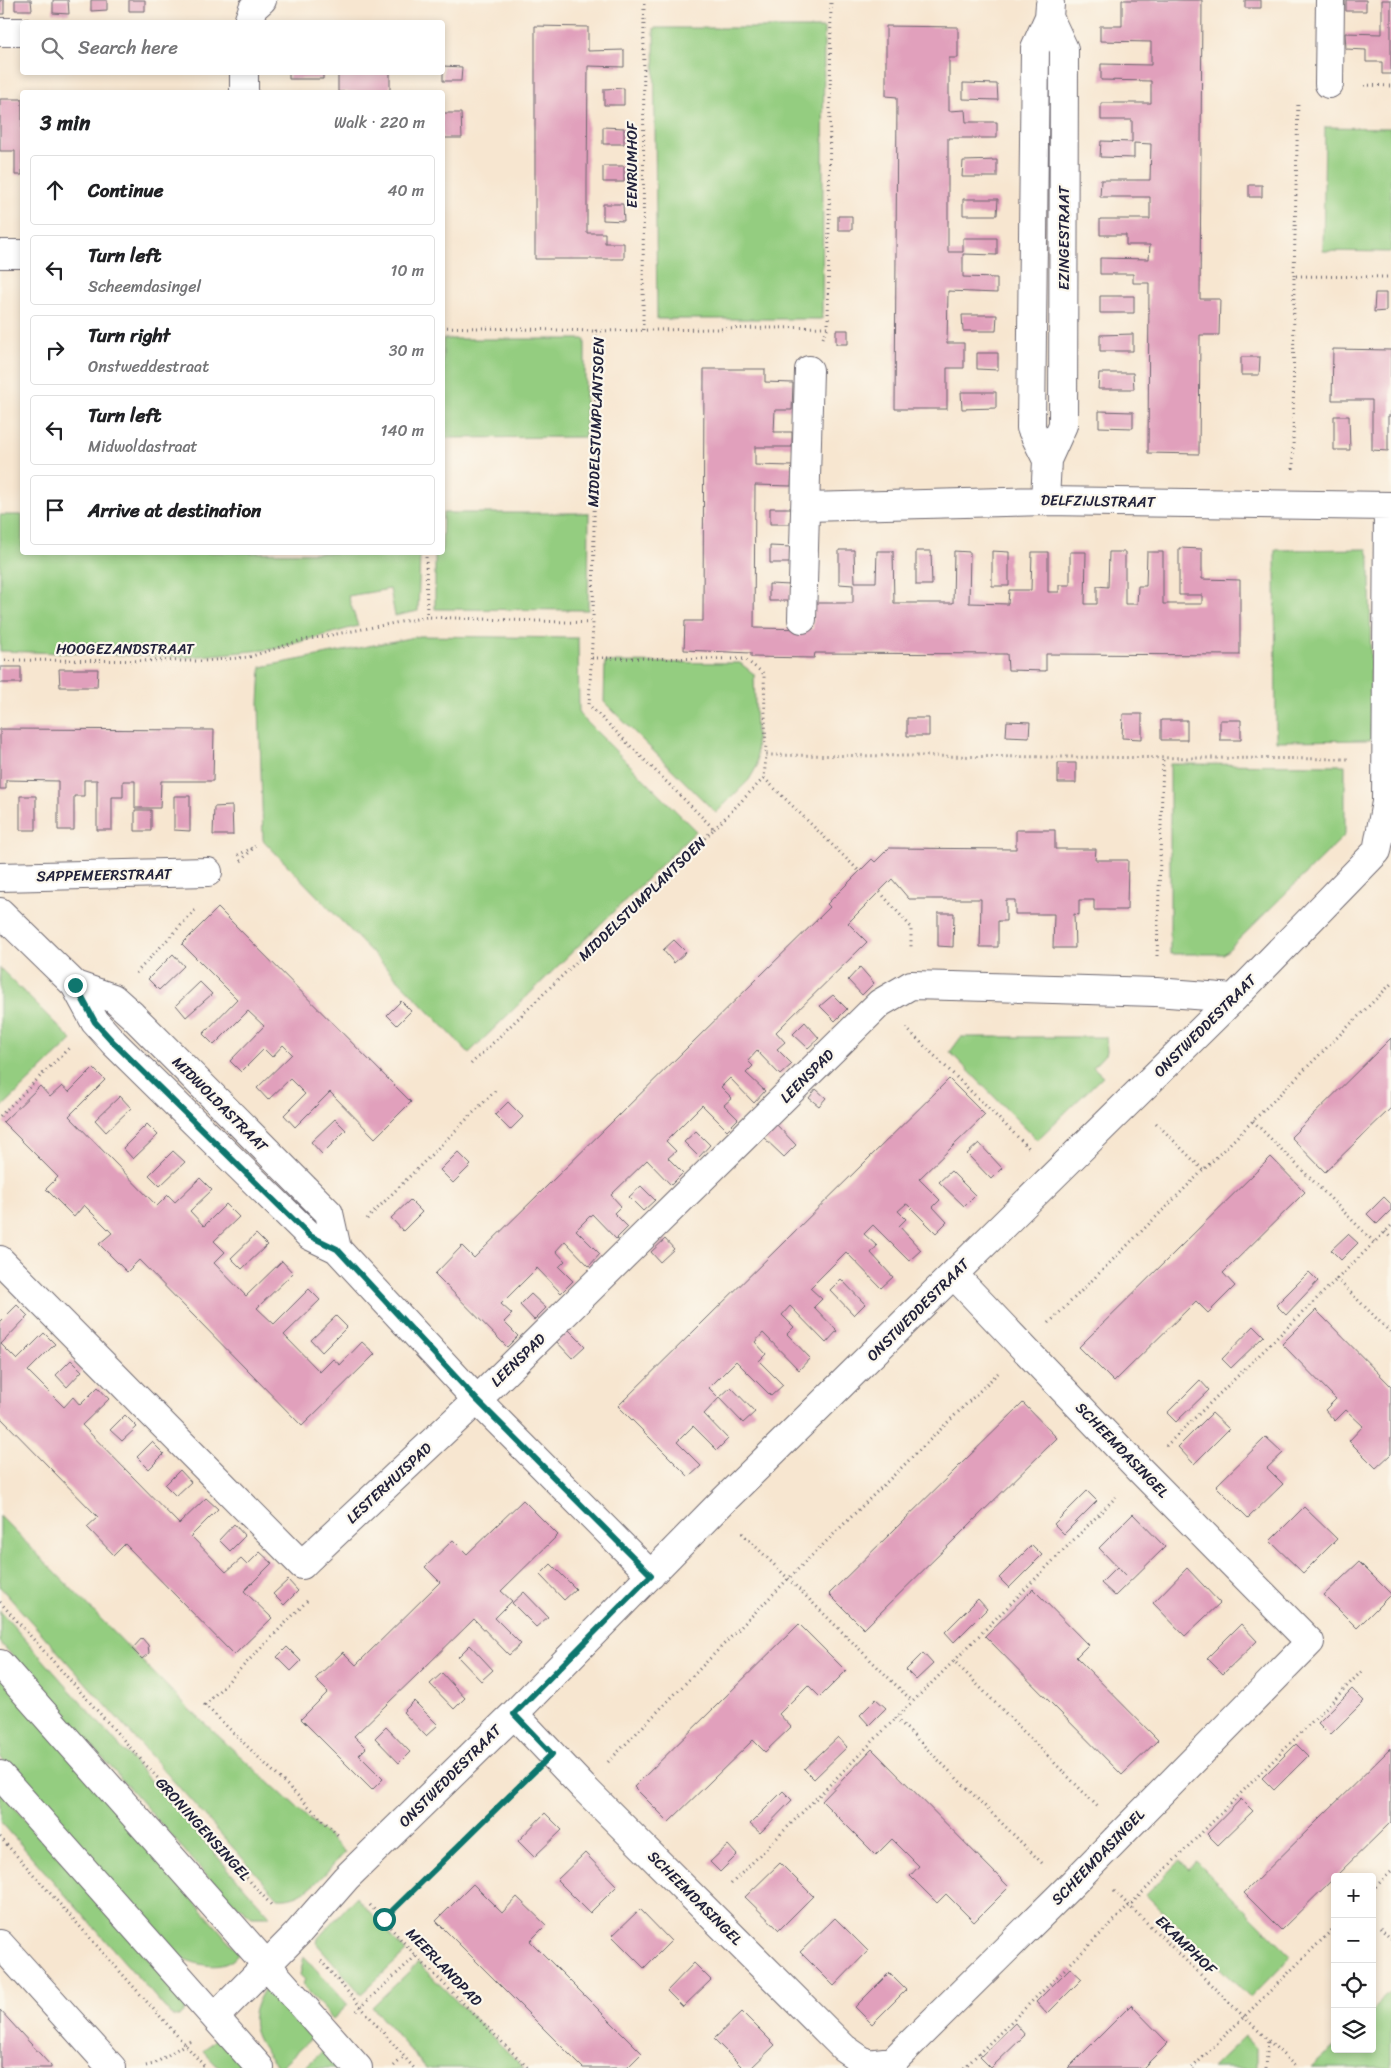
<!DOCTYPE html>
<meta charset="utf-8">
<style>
:root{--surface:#fff;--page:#f6f6f6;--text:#202124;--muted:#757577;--line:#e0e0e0}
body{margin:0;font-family:Sriracha,sans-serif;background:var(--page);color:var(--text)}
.controls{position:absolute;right:15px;bottom:15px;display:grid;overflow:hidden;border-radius:5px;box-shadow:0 2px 8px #0003}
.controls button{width:45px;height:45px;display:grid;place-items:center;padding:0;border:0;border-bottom:1px solid var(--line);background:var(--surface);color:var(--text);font:25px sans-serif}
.stop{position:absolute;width:15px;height:15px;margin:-11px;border:4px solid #0f766e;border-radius:50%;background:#fff}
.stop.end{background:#0f766e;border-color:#fff;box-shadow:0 1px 5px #0008}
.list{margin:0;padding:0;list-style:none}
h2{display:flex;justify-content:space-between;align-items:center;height:65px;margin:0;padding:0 20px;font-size:21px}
h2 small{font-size:16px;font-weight:400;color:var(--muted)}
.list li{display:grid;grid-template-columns:32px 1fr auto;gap:15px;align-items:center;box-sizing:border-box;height:70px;margin:0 10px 10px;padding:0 10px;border:1px solid var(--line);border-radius:5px}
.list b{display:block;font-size:19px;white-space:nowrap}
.list p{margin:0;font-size:16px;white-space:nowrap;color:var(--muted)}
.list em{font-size:16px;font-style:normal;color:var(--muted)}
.icon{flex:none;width:28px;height:28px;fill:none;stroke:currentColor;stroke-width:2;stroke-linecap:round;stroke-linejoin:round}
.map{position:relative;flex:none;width:1391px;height:2068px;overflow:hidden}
.search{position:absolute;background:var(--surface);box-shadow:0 2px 8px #0003;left:20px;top:20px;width:425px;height:55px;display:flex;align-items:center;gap:12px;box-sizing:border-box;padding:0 18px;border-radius:5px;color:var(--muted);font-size:19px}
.panel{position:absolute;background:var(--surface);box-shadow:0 2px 8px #0003;left:20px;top:90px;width:425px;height:465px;border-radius:5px}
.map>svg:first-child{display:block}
</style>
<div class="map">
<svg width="1391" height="2068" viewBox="0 0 1391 2068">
<rect width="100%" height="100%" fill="#fbf7ec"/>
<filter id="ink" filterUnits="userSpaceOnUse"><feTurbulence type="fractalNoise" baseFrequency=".02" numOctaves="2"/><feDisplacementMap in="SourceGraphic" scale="10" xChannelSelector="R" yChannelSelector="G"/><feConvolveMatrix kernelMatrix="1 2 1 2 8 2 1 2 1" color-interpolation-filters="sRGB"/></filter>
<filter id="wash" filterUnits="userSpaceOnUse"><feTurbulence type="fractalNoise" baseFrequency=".0096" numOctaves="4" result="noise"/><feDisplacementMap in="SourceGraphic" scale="20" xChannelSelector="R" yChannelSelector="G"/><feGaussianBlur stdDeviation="1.12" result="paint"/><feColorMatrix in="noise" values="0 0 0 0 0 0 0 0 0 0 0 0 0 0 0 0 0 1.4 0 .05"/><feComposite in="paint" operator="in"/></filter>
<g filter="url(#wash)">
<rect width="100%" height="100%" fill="#f7e6d0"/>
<!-- green -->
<path fill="#94cd80" stroke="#5b785e" d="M654 28H824L822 319H657Z
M1325 127 1391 128V252L1323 251Z
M443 339H585V437L443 438Z
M443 513H589L588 610 435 609V553L442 552Z
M0 515H22V552L420 553 418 611 395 616 390 589 348 596 358 626 274 649 190 657 0 651Z
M1367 549 1370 560 1371 740 1276 741 1275 550Z
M420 636 578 638 579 714 696 831 469 1053 263 840 259 703 261 667Z
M605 662 740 663 754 674 757 766 749 780 716 813 604 702Z
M1170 764 1345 765V835L1224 954H1170Z
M0 968 72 1040 0 1109Z
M961 1037H1106L1107 1052 1093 1067 1103 1076 1037 1140 950 1052Z
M0 1516 191 1711 345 1852C326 1871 307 1901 278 1898L0 1587Z
M0 1611 269 1915V1917H252L223 1894 0 1642Z
M0 1676 239 1953C225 1975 192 1964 174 1954L0 1757Z
M0 1791 189 2005 179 2016 173 2017 0 1821Z
M1180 1861 1189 1869 1196 1861 1291 1956 1250 1998 1146 1895Z
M356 1897 406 1952 361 1994 317 1944 318 1938Z
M304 1956 348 2005 333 2019 302 1984 305 1980 300 1975Z
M418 1963 524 2068H426L372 2007Z
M267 1985 313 2037 279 2068C253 2038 243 2021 267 1985Z
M1391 1992V2068H1311L1335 2046V2049H1372V2010Z
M1245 2036 1256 2048V2068H1212Z
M217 2037 245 2068H219L203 2051Z
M323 2051 339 2068H304Z"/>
<g id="blocks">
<!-- building -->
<path fill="#e1a0bc" d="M0 0H4V14H0Z
M15 0H31L32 10H15Z
M53 0H68L69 14 53 13Z
M91 0H107V10L91 11Z
M129 0H145V11H129Z
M1122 0H1202L1200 299H1220L1219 335H1200L1199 454 1148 453 1149 283H1133V274H1100V258L1149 259 1150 245H1126V235H1100V219H1150V197H1100L1101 180H1150L1151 144 1134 143V158L1100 157 1101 141 1132 142V120H1101V103H1151V81L1101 80V64L1151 65V42L1100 41V26H1122Z
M1245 0H1261V8H1245Z
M1346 0H1366V11H1346Z
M1382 0H1391V74H1382V62H1366V50L1346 49 1345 33 1382 34Z
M535 26 588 27V51L624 50V67L588 66 587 180V233H605V243H624V259H535Z
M886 26 958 27V58H949V111L965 110 966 122H997V138H948V252H963V238H997V255L963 254V277L997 278V293L948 291 947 343H964V368H947V409H895L897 97 886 96Z
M443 66 462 67 461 81H443Z
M289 72H323V79H289Z
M338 72H390V92H338Z
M963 83 997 84 998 100 963 99Z
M624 88V105H604V89Z
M0 99H22V175H15V151H0Z
M442 113H461L462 138H442Z
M603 127 624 128V144H603Z
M997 160V177H962L963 161Z
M603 166H624V182H603Z
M1249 185H1262V197H1249Z
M963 199H998L997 215H963Z
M603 204H623L624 221 603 220Z
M838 216H852V230H838Z
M1375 293H1386V311L1374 312Z
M1100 296H1134V313H1100Z
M962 315H997L996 331H963Z
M836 330H848V344H836Z
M1133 334V351H1100V335Z
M1333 349 1391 350V416H1388V451L1372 450V400H1332Z
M977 353H998V370L977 369Z
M1241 357H1260L1259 375H1241Z
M704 369H765V382L793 383 792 410H775L774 432H792V447H755V465L792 466 791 486 755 485 754 628 813 629 814 603H853V585L839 584V550H854L855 582H876L877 551H893L894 603H953L954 551 970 552 969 603 1008 604 1009 590H1031L1032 552H1048V592H1059V585H1070V552H1086L1085 604H1097V586L1108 587 1109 552H1125V604H1137L1138 586H1146L1147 552H1163V604H1202V595H1179V548L1202 549V579L1240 580V655L1046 654V671L1008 670 1007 654 815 653 814 658 751 657V653L684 650 685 621H703Z
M1099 373H1133L1134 389H1098Z
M961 392H996V408L962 409Z
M1099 411 1133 412V428L1099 427Z
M1334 416H1349L1350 450H1334Z
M770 508H791L790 524H770Z
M770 546 791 547V563H770Z
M916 551H931L932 585H916Z
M992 551 1009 552V586H992Z
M769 584 791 585 790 601H769Z
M0 667H21V683H0Z
M59 669H98L97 687H60Z
M1123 714H1142V739L1122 738Z
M907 718H929V736H907Z
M1161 720H1187V740H1161Z
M1220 720H1241V740H1220Z
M1007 721 1030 722 1029 737 1006 736Z
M0 729 214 730 213 781H161L160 808H135V781H123V797H112V830H97V780H84V796H74V830H58V781L6 780V789H0Z
M1058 763H1076V783H1058Z
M20 796H36V830H20Z
M174 796H190V831L174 830Z
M232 806 233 835H213L214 807Z
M135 810H151V831H135Z
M1016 830H1055V849H1096L1095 860H1128L1127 910H1094V900H1079V915L1074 914 1075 948H1053L1054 914H1015V900H1006V921H998V947H980L981 899H909L892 879 848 923 867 942 776 1032 785 1042 777 1049 792 1064 780 1075 757 1051 748 1061 753 1066 746 1073 765 1091 754 1103 730 1078 721 1087 732 1098 724 1105 738 1119 727 1130 702 1105 666 1141 676 1151 668 1158 683 1173 671 1185 647 1160 611 1195 621 1206 614 1213 628 1227 616 1239 592 1214 576 1230 600 1254 589 1266 565 1241 556 1251 565 1261 559 1267 573 1281 561 1293 537 1268 501 1304 512 1314 504 1322 518 1336 507 1347 435 1274 462 1246 474 1258 830 907 827 904 872 859 875 862 889 848 1016 849Z
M218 908 411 1102 375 1138 330 1092 295 1127 284 1115 305 1094 290 1079 268 1100 257 1088 292 1054 283 1045 272 1057 264 1049 241 1072 230 1061 264 1026 248 1011 214 1045 203 1034 237 999 182 944Z
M938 913H954L953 947 938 946Z
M674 940 686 952 674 963 663 950Z
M173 954 184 966 159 990 148 979Z
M860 967 874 983 862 995 848 980Z
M200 982 212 994 186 1017 176 1005Z
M833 995 847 1009 835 1021 820 1006Z
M401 1001 411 1011 397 1025 387 1015Z
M805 1022 819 1038 808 1048 793 1034Z
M1391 1038V1108L1325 1172 1291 1137Z
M93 1068 105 1080 69 1116 157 1206 168 1195 175 1202 200 1178 212 1190 190 1211 204 1226 226 1204 239 1217 214 1241 225 1252 214 1263 246 1296 282 1261 293 1273 257 1308 274 1324 309 1289 320 1300 284 1335 320 1372 333 1359 340 1365 362 1342 375 1354 302 1426 139 1260 127 1272 99 1244 112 1233 84 1205 74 1217 46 1189 58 1177 3 1122 40 1086 50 1097 62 1086 69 1092Z
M949 1079 985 1115 919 1179 940 1200 933 1207 947 1222 936 1233 908 1205 906 1204 898 1211 906 1219 899 1226 921 1250 909 1261 873 1225 864 1234 877 1246 871 1253 893 1277 881 1288 846 1252 810 1288 822 1299 814 1307 837 1331 826 1343 790 1306 782 1315 794 1327 787 1334 810 1358 799 1370 763 1333 755 1342 766 1354 759 1361 783 1385 771 1396 736 1361 709 1388 719 1398 731 1387 755 1412 743 1423 719 1398 704 1414 728 1439 717 1450 693 1426 677 1442 701 1466 689 1477 618 1406Z
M816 1089 826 1098 819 1106 809 1098Z
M120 1096 131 1108 106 1132 95 1120Z
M508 1102 523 1117 510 1130 495 1115Z
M335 1119 346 1130 322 1154 311 1142Z
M775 1123 796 1145 784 1157 763 1137Z
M147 1124 158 1135 133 1159 123 1148Z
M696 1131 710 1145 699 1157 684 1142Z
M979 1143 1002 1168 991 1179 967 1154Z
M173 1151 185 1162 160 1186 149 1175Z
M458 1152 471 1165 453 1183 440 1170Z
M1271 1157 1305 1192 1223 1273 1235 1286 1208 1313 1196 1301 1114 1382 1079 1347Z
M951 1171 975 1195 964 1206 939 1182Z
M641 1186 655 1200 643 1211 629 1197Z
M1384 1197 1391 1204V1210L1377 1224 1367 1214Z
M410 1200 422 1212 403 1231 391 1218Z
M256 1234 267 1245 242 1269 231 1258Z
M1348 1234 1358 1243 1341 1260 1331 1250Z
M665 1239 674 1249 660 1262 651 1252Z
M1309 1272 1318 1281 1286 1315 1276 1305Z
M841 1279 865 1304 854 1315 830 1290Z
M531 1294 546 1308 534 1320 520 1305Z
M17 1305 28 1316 1 1344 17 1360 44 1333 55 1344 28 1371 64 1407 73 1397 80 1405 98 1387 109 1399 82 1425 179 1524 206 1498 218 1509 191 1536 226 1572 241 1559 247 1565 260 1552 272 1563 244 1591 272 1618 234 1655 125 1544 114 1555 87 1527 98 1517 0 1417V1322Z
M1316 1310 1391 1386V1454L1376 1468 1349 1441 1363 1426 1346 1410 1335 1421 1325 1410 1336 1399 1282 1344Z
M336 1316 347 1327 322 1352 311 1340Z
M1254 1326 1264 1336 1231 1368 1222 1359Z
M567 1328 585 1346 572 1358 555 1340Z
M71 1360 82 1371 67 1387 56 1375Z
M1200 1380 1209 1390 1176 1422 1167 1413Z
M1023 1403 1057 1438 864 1629 829 1594Z
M1212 1413 1229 1429 1194 1464 1178 1447Z
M125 1415 137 1427 122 1441 110 1430Z
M1266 1437 1283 1453 1267 1468 1283 1484 1248 1518 1216 1486Z
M152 1442 164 1454 149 1469 137 1457Z
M180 1470 191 1482 176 1496 165 1485Z
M1087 1491 1097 1501 1064 1534 1054 1524Z
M523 1500 558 1535 501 1591 512 1601 495 1618 521 1644 509 1655 474 1619 419 1673 354 1736 366 1748 359 1755 383 1779 372 1790 301 1719 328 1692 315 1679 343 1652 356 1665 440 1582 425 1567 453 1540 467 1554Z
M1304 1507 1337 1539 1303 1573 1270 1541Z
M1133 1514 1165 1547 1115 1596 1101 1583 1117 1567 1126 1576 1099 1548Z
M234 1524 245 1536 230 1551 219 1540Z
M1032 1545 1042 1555 1009 1588 999 1578Z
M1359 1562 1391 1594 1357 1628 1324 1595Z
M551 1564 576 1589 564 1600 540 1575Z
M1187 1568 1220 1603 1185 1636 1153 1603Z
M288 1580 298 1591 284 1605 273 1594Z
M1033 1589 1088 1645 1076 1657 1158 1740 1122 1775 985 1636Z
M524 1592 548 1617 536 1627 512 1603Z
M978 1599 987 1609 954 1642 945 1632Z
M799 1624 846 1671 820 1697 808 1685 779 1714 791 1727 765 1752 753 1740 669 1822 634 1787Z
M1241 1624 1257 1641 1223 1674 1207 1658Z
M142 1638 148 1645 149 1653 142 1659 132 1649Z
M470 1645 493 1670 481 1681 458 1657Z
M287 1647 301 1661 291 1671 277 1657Z
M923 1653 933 1664 916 1680 906 1670Z
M442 1673 465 1698 454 1709 430 1684Z
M1352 1689 1364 1701 1330 1735 1318 1723Z
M876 1699 886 1708 869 1725 860 1715Z
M414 1701 438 1725 426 1736 403 1712Z
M386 1727 410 1752 399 1763 375 1738Z
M838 1737 847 1747 814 1779 804 1769Z
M1296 1744 1308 1756 1274 1790 1262 1778Z
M1391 1748V1822L1281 1930 1244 1893Z
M872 1749 1009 1887 974 1922 946 1894 937 1903 910 1876 919 1866 892 1839 876 1855 822 1801Z
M783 1791 792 1800 760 1833 750 1824Z
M1241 1799 1253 1811 1218 1845 1207 1834Z
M545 1813 562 1830 534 1857 518 1841Z
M728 1845 737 1855 720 1872 710 1862Z
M585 1853 617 1886 590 1913 557 1880Z
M780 1863 813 1896 779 1930 745 1897Z
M473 1884 502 1913 517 1897 546 1925 530 1941 642 2053 627 2068H583L436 1921Z
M640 1909 671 1941 644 1968 612 1936Z
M835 1918 868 1951 834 1986 800 1952Z
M694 1963 711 1980 683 2007 667 1991Z
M1070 1968 1082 1979 1047 2014 1036 2002Z
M889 1973 906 1990 872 2024 855 2007Z
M1131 2005 1168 2043 1143 2068H1068Z
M0 2010 51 2066V2068H0Z
M742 2012 775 2045 751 2068H743L714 2039Z
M1015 2023 1025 2035 991 2068 980 2057Z"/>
</g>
</g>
<g filter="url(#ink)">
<use href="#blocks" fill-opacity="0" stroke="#6d676f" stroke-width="1"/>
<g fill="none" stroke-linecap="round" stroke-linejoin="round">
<!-- pedestrian casing -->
<g stroke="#6d676f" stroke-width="30">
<path id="pedestrian" d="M0 32H22
M1329 84 1330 0
M802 619 809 370
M0 1260 302 1565 311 1556
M477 1400 880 1003 911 985 952 986"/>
</g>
<!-- minor casing -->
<g stroke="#6d676f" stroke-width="30">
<path id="minor" d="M248 22 253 8 262 0
M244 92V72
M0 254H22
M1047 460 1031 428 1035 48 1049 17 1050 4
M1045 501 1047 460 1063 425 1064 49 1049 17
M806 507 1045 501 1391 506
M0 877 208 872
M0 912 75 985 95 1022 114 1043 310 1236 337 1249 477 1400 651 1575
M75 985 113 998 132 1015 329 1213 337 1249
M952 986 1156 992 1234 998
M311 1556 477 1400
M514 1714 583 1787 844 2048 867 2064 893 2061 1067 1889 1310 1642 1141 1471 954 1275
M0 1944 112 2068
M216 2016 297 1934 346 1878 514 1714 716 1508 1234 998 1377 851 1386 802 1388 506"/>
</g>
<!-- tertiary casing -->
<g stroke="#6d676f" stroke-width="30">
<path id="tertiary" d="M0 1664 358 2068
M0 1775 260 2068"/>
</g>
<!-- path -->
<path stroke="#6d676f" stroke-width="3" stroke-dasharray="1 4" stroke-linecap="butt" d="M1364 85 1391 86
M1294 276 1298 102
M442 327 596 331
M643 330 644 0
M823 338 828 327 831 0
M1293 469 1294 276 1391 277
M426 552 427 617
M592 658 745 659 764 674 766 755
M0 660 204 661 249 657 299 641 427 617 593 623 596 331 828 327
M764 778 859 871
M714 829 764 778 766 755 1350 759
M238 855 252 848
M241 861 255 846
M880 892 911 927V950
M1157 956 1163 759
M136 973 197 908
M906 1028 1030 1149
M471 1064 714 829 589 705 593 623
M0 1116 71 1046
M1253 1121 1375 1243
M1156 1123 1203 1170
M367 1219 495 1091
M1391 1226 1337 1279 1391 1333
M1385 1232 1391 1238
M1049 1323 1391 984
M1166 1446 1337 1279
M742 1533 912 1701
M307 1601 205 1705 339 1836
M0 1602 273 1907
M954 1661 1116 1497
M608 1762 790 1577 998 1373
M0 1837 206 2068
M1042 1863 896 1718 954 1661 1099 1808
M731 1884 896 1718
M1372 1890 1391 1872
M1114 1891 1297 2068
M370 1905 416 1956 528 2068
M384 1919 526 1779
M1380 1928 1391 1939
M321 1961 414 2068
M356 2011 416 1956
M146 2066 154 2064 190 2041
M394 2066 404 2057
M964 2068 1129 1906 1363 1670
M1192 2068 1335 1927
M1266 2068 1268 2040"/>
<!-- pedestrian -->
<use href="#pedestrian" stroke="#fff" stroke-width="28"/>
<!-- minor -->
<use href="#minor" stroke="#fff" stroke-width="28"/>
<!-- tertiary -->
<use href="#tertiary" stroke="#fff" stroke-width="28"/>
</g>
</g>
<g fill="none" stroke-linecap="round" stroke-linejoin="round" filter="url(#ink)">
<!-- route -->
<path stroke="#0f766e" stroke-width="6" d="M75 985 95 1022 114 1043 310 1236 337 1249 477 1400 651 1575 514 1714 552 1754 384 1919"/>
</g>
<g text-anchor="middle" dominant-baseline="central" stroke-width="4.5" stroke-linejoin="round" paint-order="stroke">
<!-- street labels -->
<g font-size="15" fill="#22223b" stroke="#fbf7ec">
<text transform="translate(632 165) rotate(-90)">EENRUMHOF</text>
<text transform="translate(1064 238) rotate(-90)">EZINGESTRAAT</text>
<text transform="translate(596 422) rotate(-88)">MIDDELSTUMPLANTSOEN</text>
<text transform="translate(1098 501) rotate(1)">DELFZIJLSTRAAT</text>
<text x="125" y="649">HOOGEZANDSTRAAT</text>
<text transform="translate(104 875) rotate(-1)">SAPPEMEERSTRAAT</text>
<text transform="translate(642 899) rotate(-44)">MIDDELSTUMPLANTSOEN</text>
<text transform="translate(1205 1026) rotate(-45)">ONSTWEDDESTRAAT</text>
<text transform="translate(807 1076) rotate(-45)">LEENSPAD</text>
<text transform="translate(220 1104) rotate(45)">MIDWOLDASTRAAT</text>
<text transform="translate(918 1310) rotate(-45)">ONSTWEDDESTRAAT</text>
<text transform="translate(518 1360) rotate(-44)">LEENSPAD</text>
<text transform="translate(1122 1450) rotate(46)">SCHEEMDASINGEL</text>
<text transform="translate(389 1483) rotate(-43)">LESTERHUISPAD</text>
<text transform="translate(450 1776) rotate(-45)">ONSTWEDDESTRAAT</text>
<text transform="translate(203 1829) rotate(48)">GRONINGENSINGEL</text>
<text transform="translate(1098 1857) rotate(-46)">SCHEEMDASINGEL</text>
<text transform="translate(695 1898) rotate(45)">SCHEEMDASINGEL</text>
<text transform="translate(1186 1945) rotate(44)">EKAMPHOF</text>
<text transform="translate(444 1967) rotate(46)">MEERLANDPAD</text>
</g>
</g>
</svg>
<div class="controls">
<button>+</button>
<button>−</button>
<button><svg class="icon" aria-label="locate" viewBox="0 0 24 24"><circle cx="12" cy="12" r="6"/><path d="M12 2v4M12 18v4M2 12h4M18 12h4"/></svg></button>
<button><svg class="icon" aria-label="layers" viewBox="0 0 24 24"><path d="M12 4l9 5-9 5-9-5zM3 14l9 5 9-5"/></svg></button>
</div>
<div class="stop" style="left:384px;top:1919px"></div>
<div class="stop end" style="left:75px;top:985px"></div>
<div class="search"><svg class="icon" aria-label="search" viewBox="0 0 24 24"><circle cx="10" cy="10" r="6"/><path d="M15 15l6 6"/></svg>Search here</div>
<section class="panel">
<h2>3 min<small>Walk · 220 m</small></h2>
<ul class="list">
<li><svg class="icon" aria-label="ahead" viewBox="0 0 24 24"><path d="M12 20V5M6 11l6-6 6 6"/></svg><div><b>Continue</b></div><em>40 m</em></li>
<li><svg class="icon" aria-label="left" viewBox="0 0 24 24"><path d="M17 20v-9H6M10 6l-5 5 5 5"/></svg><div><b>Turn left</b><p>Scheemdasingel</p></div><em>10 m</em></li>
<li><svg class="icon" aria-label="right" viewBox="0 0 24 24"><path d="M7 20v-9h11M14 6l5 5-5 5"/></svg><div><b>Turn right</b><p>Onstweddestraat</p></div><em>30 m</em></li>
<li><svg class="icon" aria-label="left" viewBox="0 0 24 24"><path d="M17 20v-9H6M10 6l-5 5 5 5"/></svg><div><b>Turn left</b><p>Midwoldastraat</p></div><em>140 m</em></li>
<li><svg class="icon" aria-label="arrive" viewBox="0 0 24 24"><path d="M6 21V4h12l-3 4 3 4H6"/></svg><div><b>Arrive at destination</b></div></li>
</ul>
</section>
</div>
